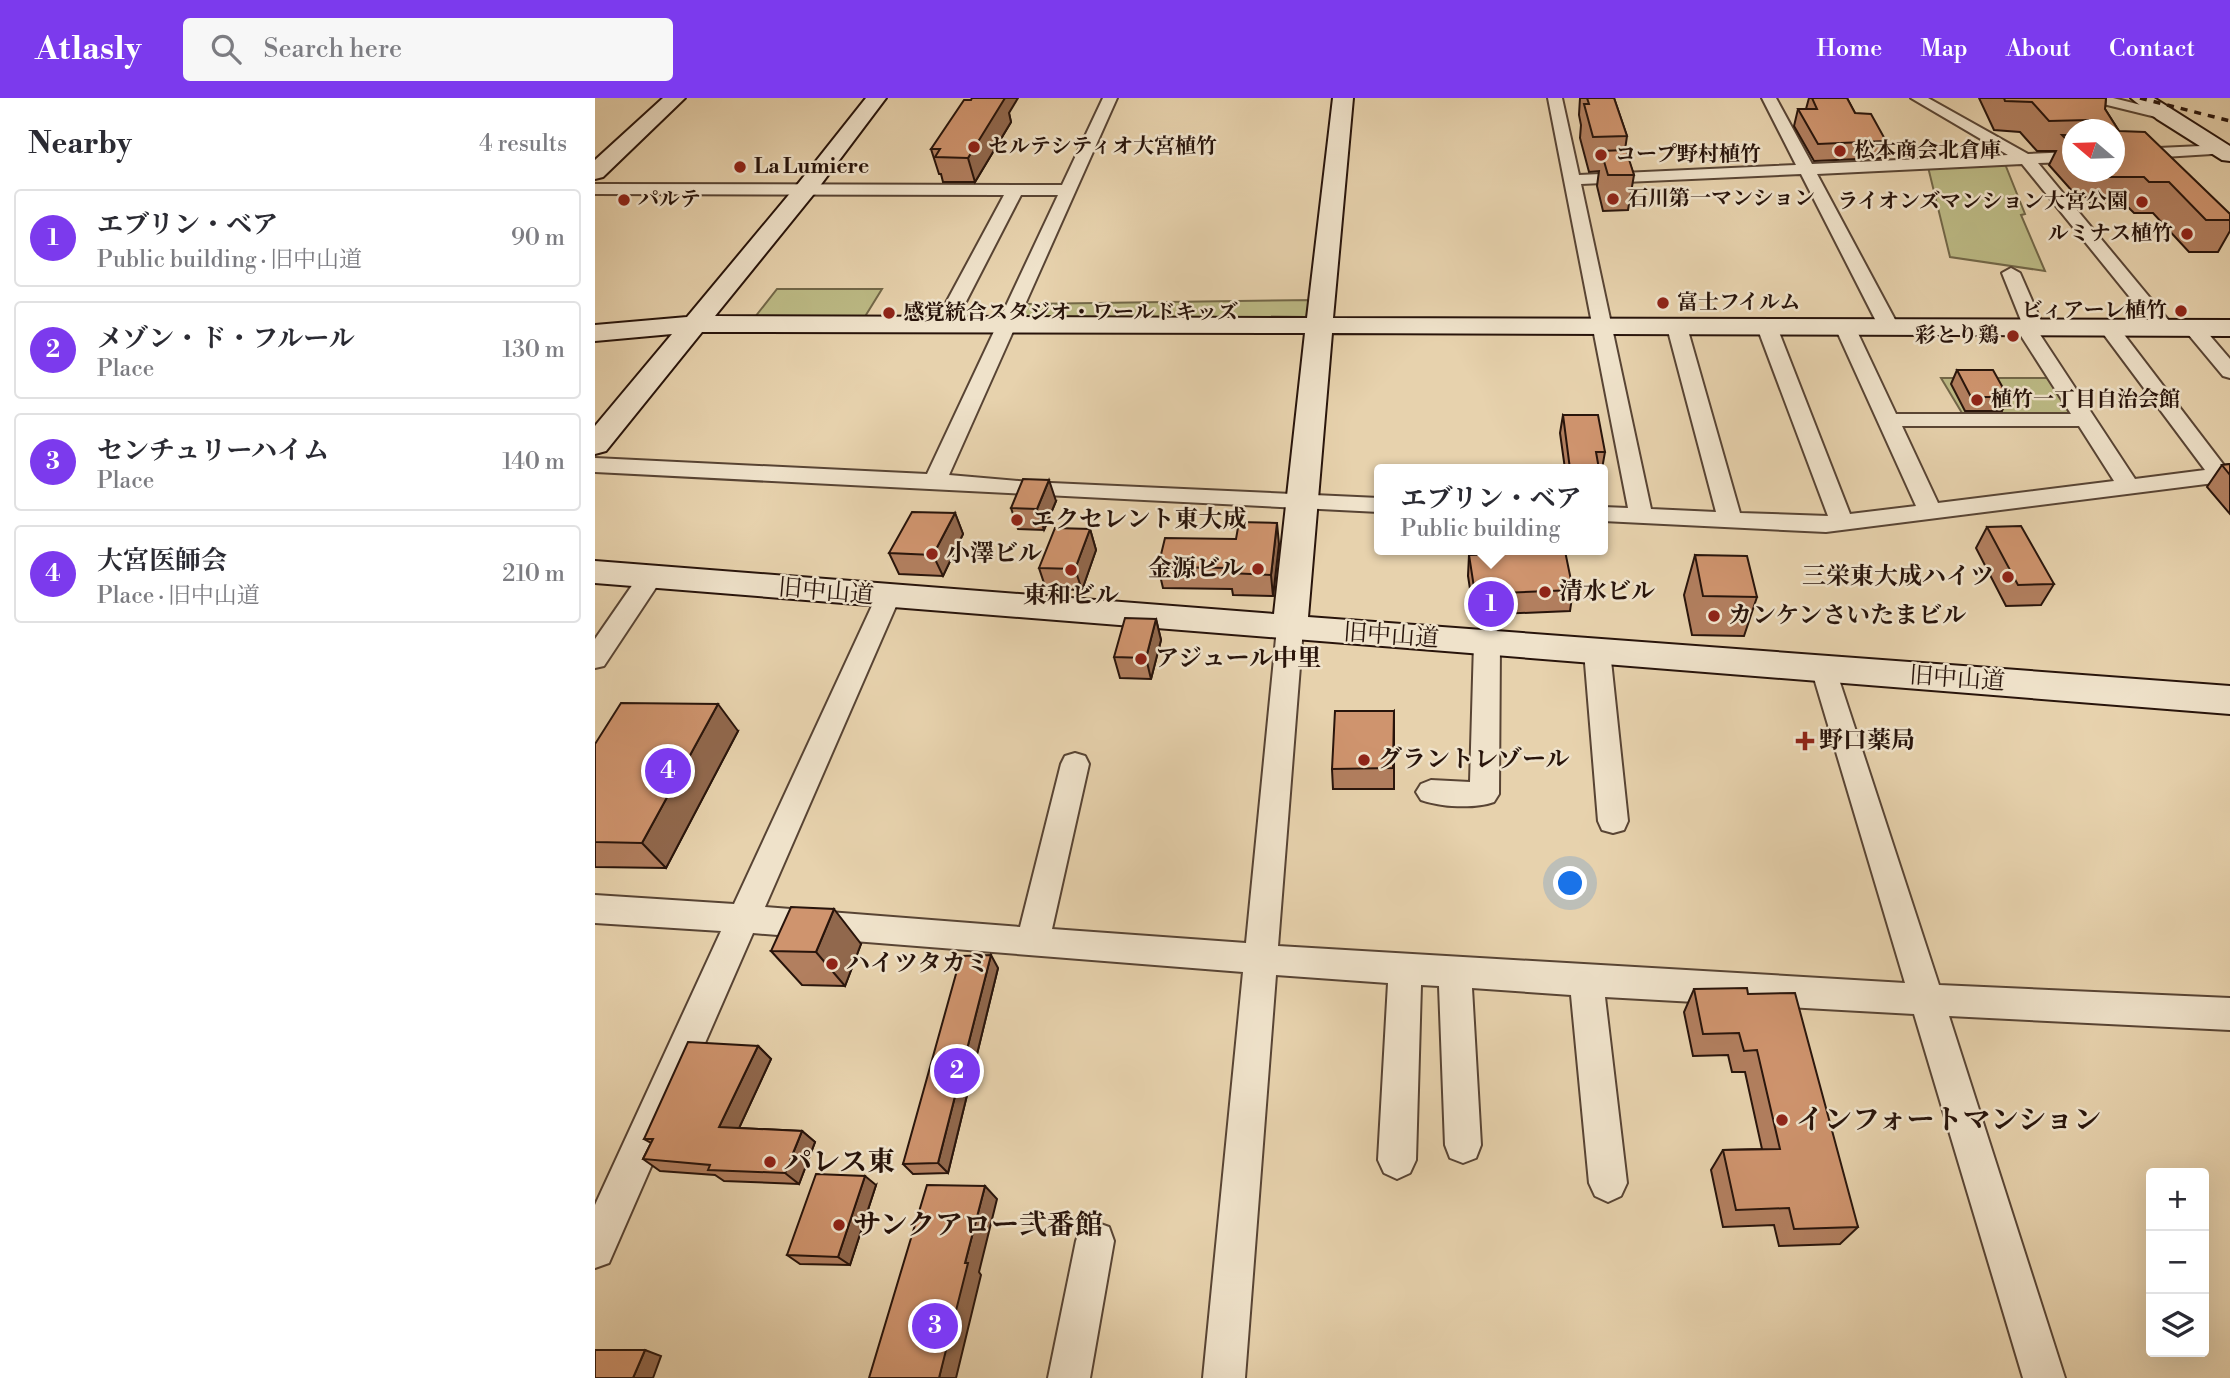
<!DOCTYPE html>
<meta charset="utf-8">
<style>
:root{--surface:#fff;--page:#f7f7f7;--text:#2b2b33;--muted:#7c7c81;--line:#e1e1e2;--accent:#7c3aed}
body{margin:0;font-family:"Libre Bodoni","Noto Serif JP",serif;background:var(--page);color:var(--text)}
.controls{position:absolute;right:21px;bottom:21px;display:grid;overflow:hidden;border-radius:7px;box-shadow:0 7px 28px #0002}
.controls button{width:63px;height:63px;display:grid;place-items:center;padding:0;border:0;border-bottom:2px solid var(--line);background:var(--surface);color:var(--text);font:35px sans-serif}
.compass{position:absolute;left:1467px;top:21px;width:63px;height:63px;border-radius:50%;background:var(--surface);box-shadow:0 7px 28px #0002;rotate:289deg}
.you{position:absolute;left:976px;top:786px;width:24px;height:24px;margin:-18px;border:5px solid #fff;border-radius:50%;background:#1a73e8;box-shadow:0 0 0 10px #1a73e833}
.badge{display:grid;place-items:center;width:46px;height:46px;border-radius:50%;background:var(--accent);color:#fff;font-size:23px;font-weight:700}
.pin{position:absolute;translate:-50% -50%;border:4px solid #fff;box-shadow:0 2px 7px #0006}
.popup{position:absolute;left:779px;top:366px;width:234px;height:91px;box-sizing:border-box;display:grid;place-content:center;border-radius:7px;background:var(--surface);filter:drop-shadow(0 2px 5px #0005);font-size:23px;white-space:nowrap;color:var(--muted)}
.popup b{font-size:26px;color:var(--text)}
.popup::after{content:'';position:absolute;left:50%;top:100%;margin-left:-14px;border:14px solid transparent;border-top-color:var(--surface)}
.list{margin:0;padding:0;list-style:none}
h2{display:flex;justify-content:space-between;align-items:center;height:91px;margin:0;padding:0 28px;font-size:30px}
h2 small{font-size:23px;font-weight:400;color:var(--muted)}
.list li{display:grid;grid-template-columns:46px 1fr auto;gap:21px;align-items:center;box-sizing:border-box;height:98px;margin:0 14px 14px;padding:0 14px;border:2px solid var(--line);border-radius:7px}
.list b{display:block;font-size:26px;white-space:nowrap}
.list p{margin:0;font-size:23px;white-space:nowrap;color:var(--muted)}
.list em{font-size:23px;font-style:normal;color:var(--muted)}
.icon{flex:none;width:38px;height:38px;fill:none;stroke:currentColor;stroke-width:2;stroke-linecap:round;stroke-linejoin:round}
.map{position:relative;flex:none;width:1635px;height:1280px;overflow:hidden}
header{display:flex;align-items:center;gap:42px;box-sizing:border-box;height:98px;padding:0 35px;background:var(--accent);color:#fff}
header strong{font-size:33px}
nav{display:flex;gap:38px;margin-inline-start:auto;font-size:24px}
.search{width:490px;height:63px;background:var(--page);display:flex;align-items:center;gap:18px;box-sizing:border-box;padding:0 24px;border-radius:7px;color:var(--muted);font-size:26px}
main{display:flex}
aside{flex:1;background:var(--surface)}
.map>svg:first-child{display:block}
</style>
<header>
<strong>Atlasly</strong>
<div class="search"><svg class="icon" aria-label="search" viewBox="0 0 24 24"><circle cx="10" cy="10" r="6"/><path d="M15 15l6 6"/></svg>Search here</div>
<nav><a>Home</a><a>Map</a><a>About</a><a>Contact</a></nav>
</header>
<main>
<aside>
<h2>Nearby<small>4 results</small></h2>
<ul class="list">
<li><span class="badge">1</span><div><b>エブリン・ベア</b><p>Public building · 旧中山道</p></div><em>90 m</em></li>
<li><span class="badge">2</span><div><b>メゾン・ド・フルール</b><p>Place</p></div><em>130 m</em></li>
<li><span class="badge">3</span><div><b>センチュリーハイム</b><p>Place</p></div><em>140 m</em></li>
<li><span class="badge">4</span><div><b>大宮医師会</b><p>Place · 旧中山道</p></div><em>210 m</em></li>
</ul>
</aside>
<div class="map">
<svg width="1635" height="1280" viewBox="0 0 1635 1280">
<rect width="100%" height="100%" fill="#e7d2ad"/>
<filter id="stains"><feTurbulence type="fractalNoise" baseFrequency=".00286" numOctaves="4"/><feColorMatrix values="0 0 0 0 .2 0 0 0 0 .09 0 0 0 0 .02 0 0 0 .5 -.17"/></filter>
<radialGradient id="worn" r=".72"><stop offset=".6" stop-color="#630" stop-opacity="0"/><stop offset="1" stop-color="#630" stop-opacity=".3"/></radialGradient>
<!-- green -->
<path fill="#bcba85" stroke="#726748" stroke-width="2" d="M1410 66 1430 116 1426 117 1450 173 1355 159 1333 69Z
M182 191H287L266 225 156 224Z
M718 202 716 225 420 224 430 206Z
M1346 280H1458L1483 320H1370Z"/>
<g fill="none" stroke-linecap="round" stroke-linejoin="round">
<!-- street casing -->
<g stroke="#584434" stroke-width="4">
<path id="street" d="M508 0H522L354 377 434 384 784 400V414L0 374V360L332 376 463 97H426L359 227 349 233 339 227 409 97 0 96V86L467 87Z
M953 0H967L984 77 1201 67 1167 0H1181L1217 66 1413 57 1316 0H1333L1433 56 1478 54V64L1443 65 1580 230 1570 236 1563 234 1427 66 1222 76 1304 229 1294 235 1284 229 1206 76 986 86 1056 411 1121 414 1072 229 1082 223 1092 229 1145 415 1233 418 1162 229 1165 225H1179L1182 229 1255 416 1321 408 1240 229 1243 225H1257L1260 229 1301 316H1476L1421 230 1427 225 1407 175 1416 170 1425 175 1449 230 1444 235 1540 381 1610 372 1504 230 1514 224 1521 226 1631 370 1635 369V383L1231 434 1008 423V409L1033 410ZM1307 328H1484L1519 383 1343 405Z
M1494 0H1518L1574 14 1576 17 1569 21 1496 3Z
M1628 47 1633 49V55L1520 62V52Z
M1598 224 1605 226 1635 261V280L1628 278 1588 230Z
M56 471 65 473 68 479 9 568 0 570V541L47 473Z
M293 490 302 493 305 499 170 809 425 829 466 666 470 658 480 655 490 658 494 666 457 831 651 845 682 530 686 524 695 521 704 524 708 530 683 848 1310 885 1216 570 1220 563 1229 560 1238 563 1344 887 1635 900V932L1354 918 1470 1280H1428L1319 916 1010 899 1032 1085 1026 1098 1013 1104 1000 1098 994 1085 976 897 877 890 886 1047 881 1060 868 1065 855 1060 850 1047 844 888 826 887 821 1062 815 1075 802 1081 789 1075 783 1062 793 885 681 877 650 1280H608L648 874 158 835 14 1165 0 1170V1107L126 833 0 825V797L139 806 281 499 284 493Z
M892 536 901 538 905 545 904 696 899 704C879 711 846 709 826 702L821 694 826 686 836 682 875 684 879 545 883 538Z
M1002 544 1011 546 1015 553 1033 723 1029 732 1018 735 1007 732 1003 723 989 553 993 546Z
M500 1124 514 1129 519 1143 495 1280H453L481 1143 486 1129Z"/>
</g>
<!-- secondary casing -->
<g stroke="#28140b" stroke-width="4">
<path id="secondary" d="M68 0H90L8 79 0 81V62Z
M271 0H291L218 97 120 218 712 220 738 0H758L738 220 1635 222V238L737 235 713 519 1635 588V616L0 485V463L679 516 710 235 107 234 11 353 0 356V328L77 236 0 243V227L92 219 202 87Z
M1536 0H1559L1635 48V63L1627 62 1562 21Z"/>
</g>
<!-- street -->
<use href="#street" fill="#efe2ca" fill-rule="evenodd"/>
<!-- secondary -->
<use href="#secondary" fill="#efe2ca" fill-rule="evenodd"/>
<!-- rail -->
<path stroke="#28140b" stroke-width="3.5" stroke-dasharray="7 7" stroke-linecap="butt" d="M1545 0 1635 23"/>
</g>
<!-- wall -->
<path fill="#b27f5f" stroke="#28140b" stroke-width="2" fill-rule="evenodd" d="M985 0H1019L1032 38 1030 52 1039 77 1033 112 1008 113 1002 88 1004 73 994 74 985 40 986 27 984 17Z
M1214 0H1252L1260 15 1291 43 1285 60 1219 63 1199 28 1203 11H1211Z
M1384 0H1511L1510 11 1524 33 1635 116V133L1623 154H1594L1558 115H1539L1534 110H1500L1486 94H1478L1454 67 1461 53H1442L1425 34 1399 32ZM1478 32H1520V74H1478Z
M414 15 416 24 380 84H348L346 76H344L336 51Z
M1362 272 1413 299 1407 313H1370L1356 286Z
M968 317 1010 354 1007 371H970L965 335Z
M1635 366V416L1612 389 1627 367Z
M461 403 449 432 423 431 416 410Z
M360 415 368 436 348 478 304 476 294 455Z
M1392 429 1459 486 1446 507 1411 508 1381 450Z
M495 431 501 452 487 492 451 491 444 470Z
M641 441 684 446 678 498 638 497 637 491 568 490 563 469Z
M874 457 978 492 975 513 879 517 873 478Z
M1100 457 1162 499 1149 538 1097 537 1089 497Z
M561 521 566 542 556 581 525 580 519 559Z
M799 613V691H738L737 671Z
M143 633 71 770 0 769V646Z
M266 846 250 888 207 887 176 853Z
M403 870 353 1075 318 1076 308 1066Z
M1099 891 1153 896 1263 1129 1245 1146 1184 1148 1179 1127 1128 1129 1116 1072 1128 1052 1167 1051 1150 974H1137L1133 957 1098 958 1089 914Z
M163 948 176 961 144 1030 207 1033 220 1044 204 1086 129 1083 120 1077 65 1073 48 1061 56 1045 49 1041Z
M281 1087 255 1167 205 1166 192 1157Z"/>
<!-- shaded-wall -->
<path fill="#91684d" stroke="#28140b" stroke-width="2" d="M403 0H423L414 15 416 24 380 84 373 60Z
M454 382 461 403 449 432 442 411Z
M360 415 368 436 348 478 338 457Z
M682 425 684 446 678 498 676 477Z
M495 431 501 452 487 492 480 471Z
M561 521 566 542 556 581 551 560Z
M123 606 143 633 71 770 47 745Z
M239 811 266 846 250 888 221 854Z
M396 857 403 870 353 1075 343 1065Z
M163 948 176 961 139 1041 124 1029Z
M207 1033 220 1044 204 1086 190 1075Z
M270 1078 281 1087 255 1167 243 1159Z
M390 1088 402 1101 384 1174 386 1177 361 1280H344L370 1165Z
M50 1252 66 1258 58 1280H38Z"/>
<!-- building -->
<path fill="#cf946e" stroke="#28140b" stroke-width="2" d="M377 0H410L373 60 340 59 345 51H336L369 2H376Z
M992 0H1019L1032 38 998 39 989 6H994Z
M1217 0H1252L1260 15 1276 16 1291 43 1223 46 1203 11H1222Z
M1409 0H1511L1510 11 1524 33 1550 34 1635 116V122H1611L1574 84H1554L1549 79H1514L1509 74H1520V32H1493V22L1454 23 1437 4 1410 3Z
M1467 37H1478V48Z
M1031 52 1039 77H1013L1006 53Z
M1362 272H1398L1413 299H1376Z
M968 317H1003L1010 354H1001L1004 371H975Z
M1635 366V377L1627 367Z
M428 381 454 382 442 411 416 410Z
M317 414 360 415 338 457 294 455Z
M644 424 682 425 676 477 635 475 636 470 563 469 570 440 641 441Z
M1426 428 1459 486 1423 487 1392 429Z
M460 430 495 431 480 471 444 470Z
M970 453 978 492 880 496 874 457Z
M1100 457 1152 458 1162 499 1108 498Z
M530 520 561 521 551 560 519 559Z
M26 605 123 606 47 745 0 744V646Z
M740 613H799L798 670 737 671Z
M196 809 239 811 221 854 176 853Z
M396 857 343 1065 308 1066 366 858Z
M1152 890 1153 896 1200 895 1263 1129 1199 1131 1194 1110 1141 1112 1128 1052 1185 1051 1162 952 1149 953 1144 935 1108 936 1099 891Z
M93 944 163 948 124 1029 207 1033 190 1075 113 1072 115 1067 48 1061 58 1041H49Z
M221 1076 270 1078 243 1159 192 1157Z
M332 1087 390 1088 370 1165H373L344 1280H274Z
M0 1252H50L38 1280H0Z"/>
<!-- markers -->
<g fill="#8f2418" stroke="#efe2ca" stroke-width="2.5">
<circle cx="379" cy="49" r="7"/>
<circle cx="1245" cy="53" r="7"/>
<circle cx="1006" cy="57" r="7"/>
<circle cx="145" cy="69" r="7"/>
<circle cx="1018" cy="101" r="7"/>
<circle cx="29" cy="102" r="7"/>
<circle cx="1547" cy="104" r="7"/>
<circle cx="1592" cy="136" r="7"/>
<circle cx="1068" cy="205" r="7"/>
<circle cx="1586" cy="213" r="7"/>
<circle cx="294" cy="215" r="7"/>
<circle cx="1418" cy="238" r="7"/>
<circle cx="1382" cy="302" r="7"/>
<circle cx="422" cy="422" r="7"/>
<circle cx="337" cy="456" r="7"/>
<circle cx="663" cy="471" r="7"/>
<circle cx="476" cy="472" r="7"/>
<circle cx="1413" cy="479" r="7"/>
<circle cx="950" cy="494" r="7"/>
<circle cx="1119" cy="518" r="7"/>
<circle cx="546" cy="561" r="7"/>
<path d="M1206.5 632.5h7v7h7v7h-7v7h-7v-7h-7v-7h7z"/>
<circle cx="769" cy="662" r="7"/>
<circle cx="237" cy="866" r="7"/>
<circle cx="1187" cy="1022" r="7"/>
<circle cx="175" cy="1064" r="7"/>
<circle cx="244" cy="1127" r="7"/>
</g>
<g text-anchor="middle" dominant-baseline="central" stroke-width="5" stroke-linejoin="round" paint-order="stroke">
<!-- far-poi labels -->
<g font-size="21" font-weight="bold" fill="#28140b" stroke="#efe2ca" text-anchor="start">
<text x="393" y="49">セルテシティオ大宮植竹</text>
<text x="1259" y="53">松本商会北倉庫</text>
<text x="1020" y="57">コープ野村植竹</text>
<text x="159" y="69">La Lumiere</text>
<text x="1032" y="101">石川第一マンション</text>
<text x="43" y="102">パルテ</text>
<text x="1533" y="104" text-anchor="end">ライオンズマンション大宮公園</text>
<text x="1578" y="136" text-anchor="end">ルミナス植竹</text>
<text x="1082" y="205">富士フイルム</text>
<text x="1572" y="213" text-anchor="end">ビィアーレ植竹</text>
<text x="308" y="215">感覚統合スタジオ・ワールドキッズ</text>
<text x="1404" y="238" text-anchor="end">彩とり鶏</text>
<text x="1396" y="302">植竹一丁目自治会館</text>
</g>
<!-- poi labels -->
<g font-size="24" font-weight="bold" fill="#28140b" stroke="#efe2ca" text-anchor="start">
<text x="436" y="422">エクセレント東大成</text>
<text x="351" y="456">小澤ビル</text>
<text x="649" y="471" text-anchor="end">金源ビル</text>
<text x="1399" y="479" text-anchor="end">三栄東大成ハイツ</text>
<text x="964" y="494">清水ビル</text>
<text x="476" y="498" text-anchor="middle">東和ビル</text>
<text x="1133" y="518">カンケンさいたまビル</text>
<text x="560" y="561">アジュール中里</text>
<text x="1224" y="643">野口薬局</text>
<text x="783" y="662">グラントレゾール</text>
<text x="251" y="866">ハイツタカミ</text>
</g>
<!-- street labels -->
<g font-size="24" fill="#28140b" stroke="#efe2ca">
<text transform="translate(231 494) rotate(5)">旧中山道</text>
<text transform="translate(796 538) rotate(4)">旧中山道</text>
<text transform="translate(1362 581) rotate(4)">旧中山道</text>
</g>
<!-- near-poi labels -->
<g font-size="28" font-weight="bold" fill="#28140b" stroke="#efe2ca" text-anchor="start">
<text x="1201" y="1022">インフォートマンション</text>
<text x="189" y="1064">パレス東</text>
<text x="258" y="1127">サンクアロー弐番館</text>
</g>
</g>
<rect width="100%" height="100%" filter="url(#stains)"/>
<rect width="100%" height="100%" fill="url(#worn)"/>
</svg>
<div class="controls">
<button>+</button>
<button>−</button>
<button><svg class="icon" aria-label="layers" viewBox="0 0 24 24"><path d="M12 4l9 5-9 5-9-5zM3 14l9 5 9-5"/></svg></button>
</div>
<svg class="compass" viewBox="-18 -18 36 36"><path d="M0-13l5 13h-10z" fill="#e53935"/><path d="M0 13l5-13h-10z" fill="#7c7c81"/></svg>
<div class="you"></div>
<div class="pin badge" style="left:896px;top:506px">1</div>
<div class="popup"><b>エブリン・ベア</b>Public building</div>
<div class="pin badge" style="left:362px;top:973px">2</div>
<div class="pin badge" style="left:340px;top:1228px">3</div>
<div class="pin badge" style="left:73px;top:673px">4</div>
</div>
</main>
